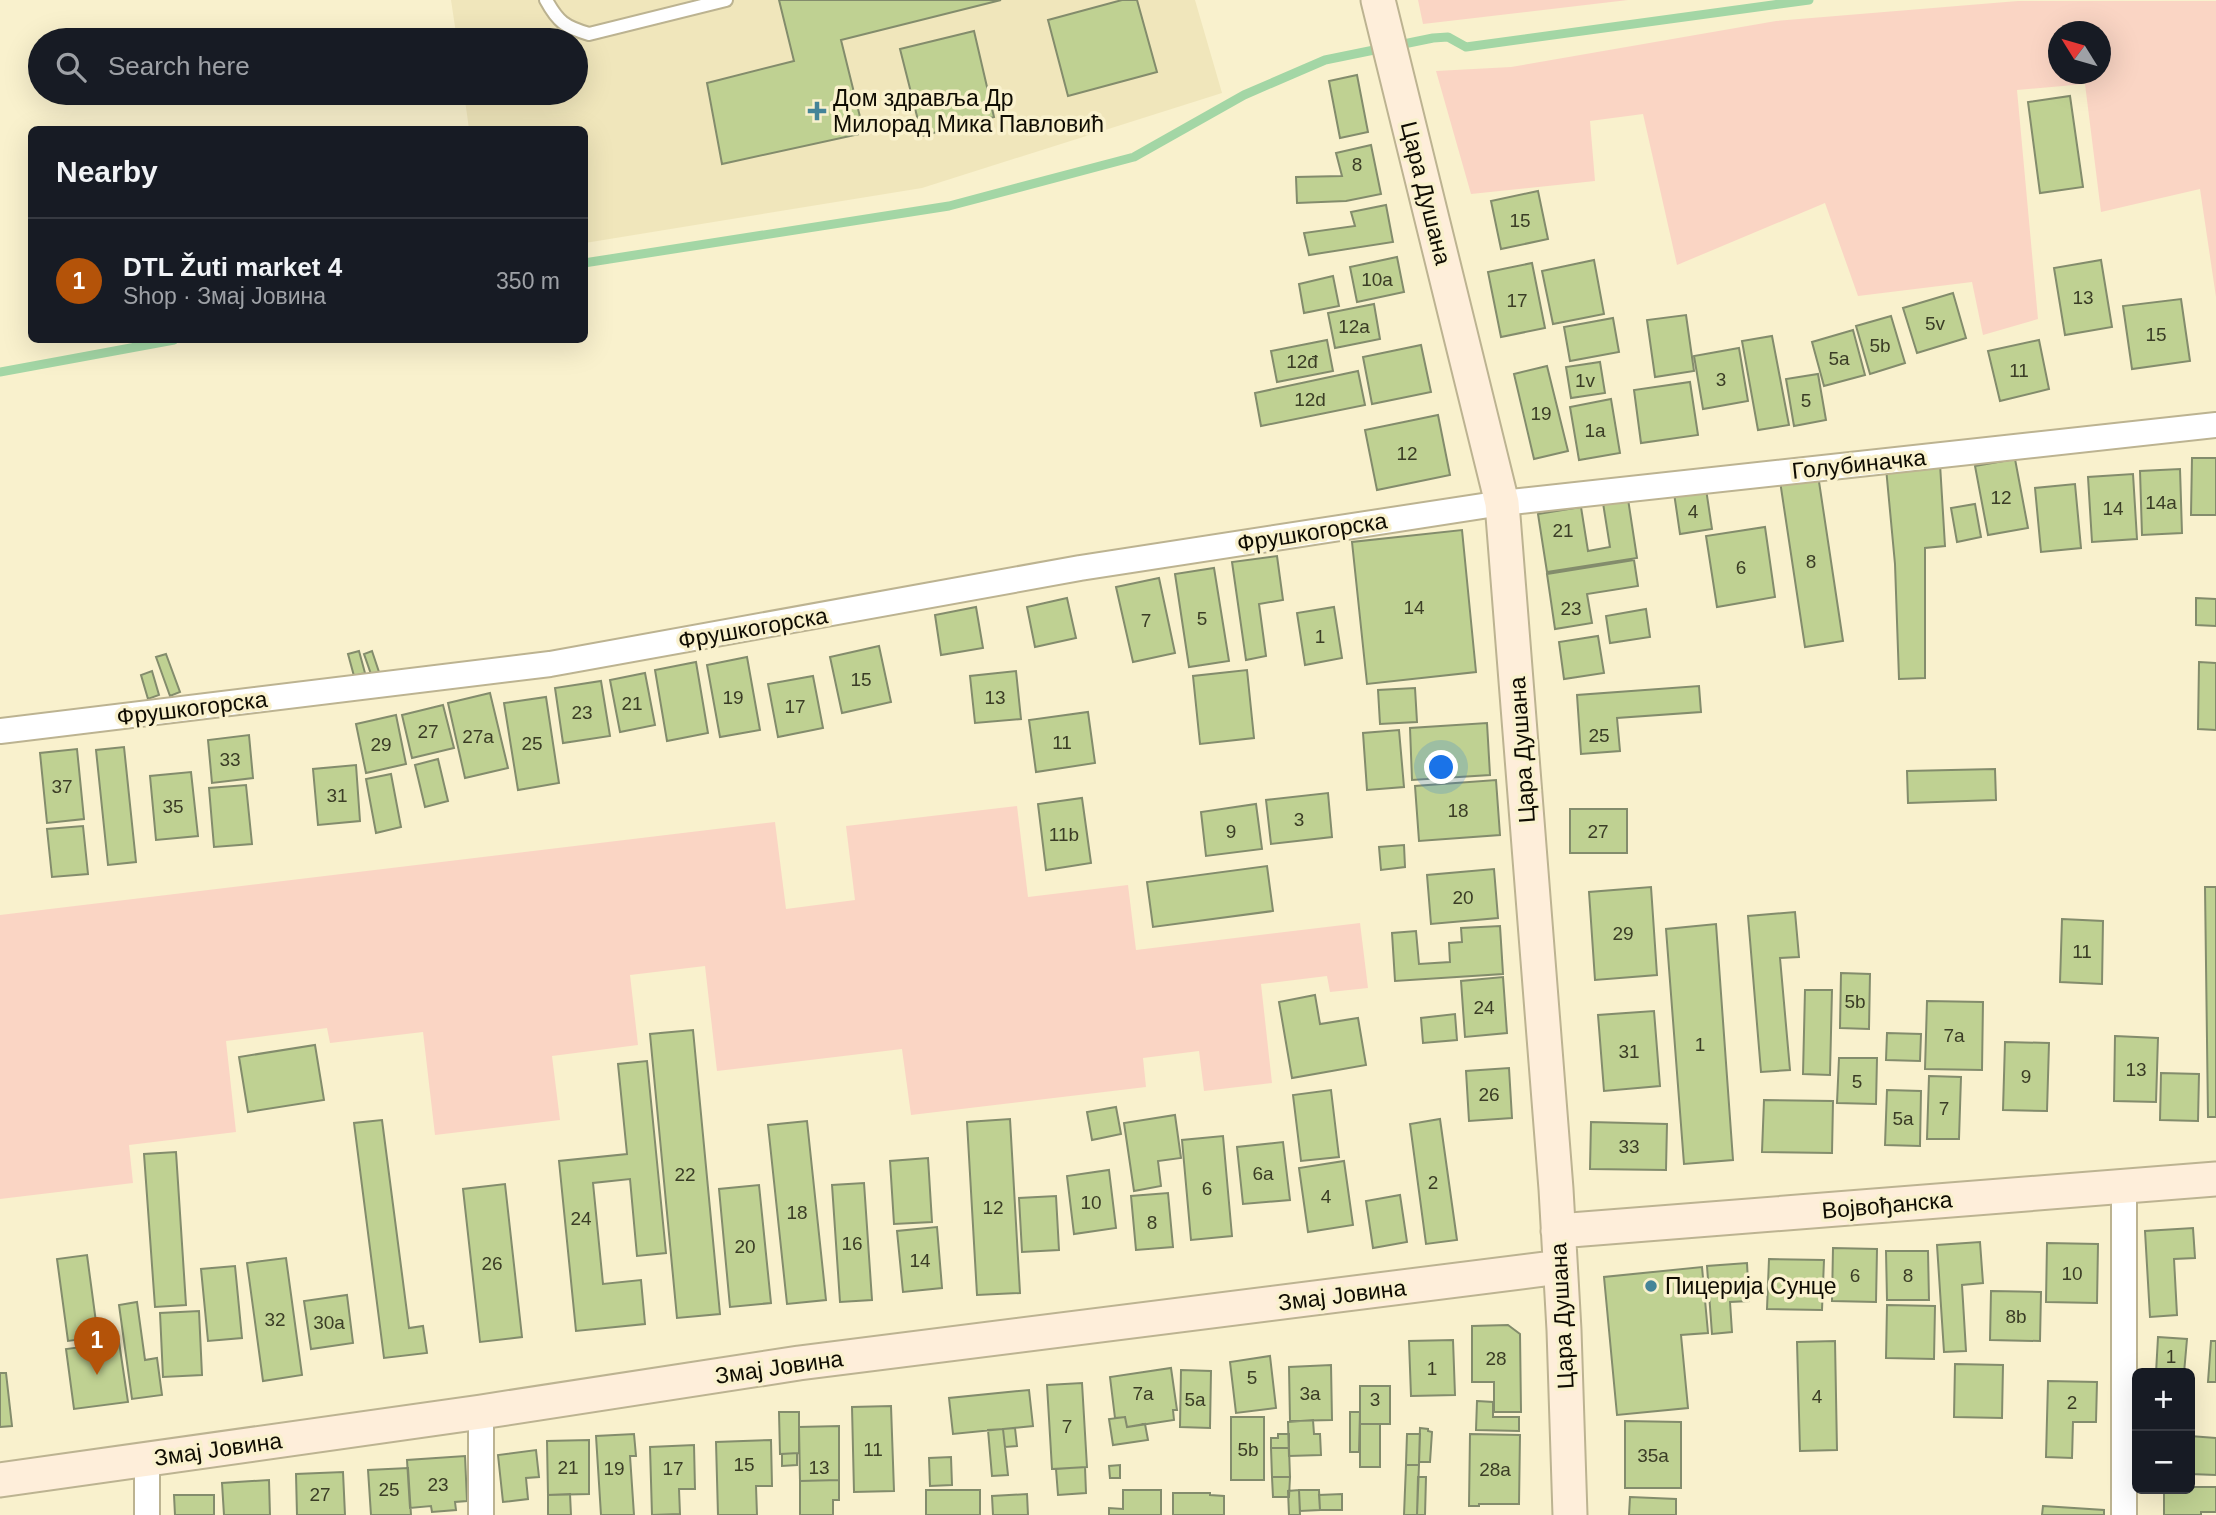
<!DOCTYPE html>
<meta charset="utf-8">
<style>
:root{--surface:#171b24;--page:#20242c;--text:#f1f3f6;--muted:#9ea1a6;--line:#363941;--accent:#b45309}
body{margin:0;font-family:Arial,sans-serif;background:var(--page);color:var(--text)}
.controls{position:absolute;right:21px;bottom:21px;display:grid;overflow:hidden;border-radius:10px;box-shadow:0 7px 28px #0002}
.controls button{width:63px;height:63px;display:grid;place-items:center;padding:0;border:0;border-bottom:2px solid var(--line);background:var(--surface);color:var(--text);font:35px sans-serif}
.compass{position:absolute;left:2048px;top:21px;width:63px;height:63px;border-radius:50%;background:var(--surface);box-shadow:0 7px 28px #0002;rotate:307deg}
.you{position:absolute;left:1442px;top:768px;width:24px;height:24px;margin:-18px;border:5px solid #fff;border-radius:50%;background:#1a73e8;box-shadow:0 0 0 10px #1a73e833}
.badge{display:grid;place-items:center;width:46px;height:46px;border-radius:50%;background:var(--accent);color:#fff;font-size:23px;font-weight:700}
.pin{position:absolute;translate:-50% -58px;filter:drop-shadow(0 2px 4px #0008)}
.pin::after{content:'';position:absolute;top:37px;width:24px;height:21px;background:inherit;clip-path:polygon(0 0,100% 0,50% 100%)}
.list{margin:0;padding:0;list-style:none}
h2{display:flex;justify-content:space-between;align-items:center;height:91px;margin:0;padding:0 28px;font-size:30px}
h2 small{font-size:23px;font-weight:400;color:var(--muted)}
.list li{display:grid;grid-template-columns:46px 1fr auto;gap:21px;align-items:center;box-sizing:border-box;height:126px;padding:0 28px;border-top:2px solid var(--line)}
.list b{display:block;font-size:26px;white-space:nowrap}
.list p{margin:0;font-size:23px;white-space:nowrap;color:var(--muted)}
.list em{font-size:23px;font-style:normal;color:var(--muted)}
.icon{flex:none;width:38px;height:38px;fill:none;stroke:currentColor;stroke-width:2;stroke-linecap:round;stroke-linejoin:round}
.map{position:relative;flex:none;width:2216px;height:1515px;overflow:hidden}
.search{position:absolute;background:var(--surface);box-shadow:0 7px 28px #0002;left:28px;top:28px;width:560px;height:77px;display:flex;align-items:center;gap:18px;box-sizing:border-box;padding:0 24px;border-radius:38px;color:var(--muted);font-size:26px}
.panel{position:absolute;background:var(--surface);box-shadow:0 7px 28px #0002;left:28px;top:126px;width:560px;height:217px;border-radius:10px}
.map>svg:first-child{display:block}
</style>
<div class="map">
<svg width="2216" height="1515" viewBox="0 0 2216 1515">
<rect width="100%" height="100%" fill="#f9f1cd"/>
<!-- built -->
<path fill="#f0e6bb" d="M451 0H1195L1222 93 922 188 585 243 584 130 469 129 464 93H576V40H457Z"/>
<!-- green -->
<path fill="#fad5c4" fill-rule="evenodd" d="M1418 0H1628L1423 24Z
M2018 1H2216V297L2200 189 2101 212 2085 84 2017 90 2038 319 1983 335 1972 282 1858 296 1825 203 1677 265 1643 114 1590 121 1595 181 1471 194 1436 71 1511 67 1776 21ZM2058 32H2100V74H2058Z
M1017 806 1028 897 1128 885 1136 950 1360 923 1368 988 1330 992 1327 976 1261 984 1272 1083 1204 1091 1199 1051 1143 1058 1146 1087 911 1115 902 1049 717 1071 705 966 630 975 638 1045 552 1056 560 1120 435 1135 423 1032 330 1043 327 1028 226 1041 236 1132 129 1145 133 1183 0 1199V915L775 822 786 909 855 900 846 826Z"/>
<g fill="none" stroke-linecap="round" stroke-linejoin="round">
<!-- stream -->
<path stroke="#a3d6a5" stroke-width="9" d="M584 263 949 206 1134 157 1244 95 1325 60 1433 38 1448 37 1466 47 1809 0
M0 372 174 340"/>
</g>
<!-- building -->
<path fill="#bfd192" stroke="#838c6c" stroke-width="2" d="M779 0H1001L841 40 864 133 722 164 707 83 794 61Z
M1122 0H1137L1157 72 1068 96 1048 20Z
M974 31 994 117 922 136 900 49Z
M1357 75 1368 132 1340 138 1329 81Z
M2070 96 2083 187 2040 193 2028 102Z
M1371 145 1381 194 1346 201 1297 203 1296 177 1342 176 1336 153Z
M1538 191 1548 239 1501 249 1491 201Z
M1386 205 1393 242 1309 255 1304 233 1355 226 1351 212Z
M1397 257 1404 292 1357 302 1350 267Z
M1594 260 1604 314 1553 324 1542 271Z
M2101 260 2112 327 2065 335 2054 268Z
M1532 263 1545 328 1501 337 1488 272Z
M1333 276 1339 306 1304 313 1299 284Z
M1953 293 1966 338 1917 353 1903 308Z
M2181 299 2190 361 2132 369 2123 306Z
M1374 304 1380 339 1335 348 1328 313Z
M1686 315 1694 371 1655 377 1647 320Z
M1891 316 1905 363 1870 374 1856 326Z
M1613 318 1619 352 1570 361 1564 327Z
M1853 330 1865 375 1824 386 1812 342Z
M1772 336 1789 425 1758 430 1742 341Z
M1327 340 1333 371 1277 382 1271 351Z
M2039 340 2049 389 2000 401 1988 351Z
M1421 345 1431 392 1372 404 1363 357Z
M1739 348 1748 401 1703 409 1694 356Z
M1600 362 1605 393 1571 398 1566 367Z
M1547 366 1568 451 1534 459 1514 374Z
M1358 371 1365 405 1261 426 1255 393Z
M1818 374 1826 420 1794 426 1786 379Z
M1690 382 1698 435 1641 443 1634 390Z
M1611 399 1620 453 1579 460 1570 407Z
M1438 415 1450 475 1377 490 1365 430Z
M2192 458H2216V515H2191Z
M2015 459 2028 528 1988 535 1975 466Z
M1940 464 1945 546 1925 548V678L1899 679 1895 564 1886 468Z
M2180 469 2182 533 2142 535 2140 471Z
M2133 474 2137 539 2092 542 2088 477Z
M1818 475 1843 641 1805 647 1780 481Z
M2075 484 2081 548 2041 552 2035 488Z
M1706 489 1712 529 1680 534 1674 493Z
M1628 499 1637 558 1547 572 1538 514 1581 507 1588 551 1610 547 1603 503Z
M1975 504 1981 537 1957 542 1951 508Z
M1765 527 1775 597 1717 607 1706 536Z
M1462 530 1476 672 1367 684 1352 542Z
M1277 556 1283 600 1259 604 1266 656 1246 660 1232 562Z
M1634 560 1638 586 1587 594 1592 623 1555 629 1547 574Z
M1214 568 1229 661 1189 667 1175 574Z
M1159 578 1175 653 1133 662 1116 587Z
M1067 598 1076 638 1035 647 1027 607Z
M2196 598 2216 599V626L2196 625Z
M976 607 983 648 941 655 935 615Z
M1334 607 1342 658 1305 665 1297 613Z
M1646 609 1650 637 1610 643 1606 616Z
M1598 636 1604 673 1564 679 1559 642Z
M879 646 891 702 842 713 830 657Z
M359 651 365 673 354 676 348 654Z
M372 651 379 672 371 674 364 654Z
M166 654 180 692 170 696 156 657Z
M747 657 760 730 720 737 707 665Z
M696 662 708 733 667 741 655 670Z
M2199 662 2216 663V730L2198 729Z
M1247 670 1254 738 1200 744 1193 676Z
M152 671 159 695 148 699 141 675Z
M1016 671 1021 719 975 723 970 676Z
M645 673 655 725 620 732 610 680Z
M813 676 823 728 778 737 768 684Z
M601 681 610 736 563 743 555 688Z
M1699 686 1701 712 1617 718 1620 751 1581 754 1577 695Z
M1415 688 1417 722 1380 724 1378 690Z
M490 693 508 768 465 778 448 703Z
M546 697 559 783 518 790 504 703Z
M443 705 454 748 412 758 402 715Z
M1088 712 1095 763 1036 772 1029 720Z
M396 715 406 764 366 773 356 724Z
M1487 723 1490 775 1412 780 1410 728Z
M1399 730 1404 787 1367 790 1363 733Z
M249 735 253 778 212 783 208 740Z
M124 747 136 862 108 865 96 750Z
M77 749 84 819 47 823 40 753Z
M438 759 448 801 425 807 415 765Z
M356 765 360 821 318 825 313 769Z
M1995 769 1996 800 1908 803 1907 771Z
M191 772 198 836 156 840 150 776Z
M391 774 401 827 376 833 366 779Z
M1496 780 1500 835 1419 841 1415 786Z
M246 785 252 844 214 847 209 788Z
M1328 793 1332 837 1271 844 1266 800Z
M1082 798 1091 863 1046 870 1038 804Z
M1256 804 1262 849 1206 856 1201 812Z
M1570 809H1627V853H1570Z
M83 826 88 874 52 877 47 829Z
M1404 845 1405 867 1381 870 1379 847Z
M1267 866 1273 911 1153 927 1147 882Z
M1494 869 1498 918 1431 924 1427 875Z
M1651 887 1657 975 1595 980 1589 892Z
M2205 887H2216V1117H2208Z
M1795 912 1799 957 1780 958 1790 1070 1761 1072 1748 916Z
M2062 919 2103 921 2102 984 2060 982Z
M1716 924 1733 1160 1684 1164 1666 929Z
M1500 926 1503 974 1395 981 1392 933 1416 931 1419 964 1450 962 1449 943 1462 942 1461 928Z
M1841 973 1870 974 1869 1029 1840 1028Z
M1503 977 1507 1033 1465 1037 1461 981Z
M1805 990H1832L1830 1075 1803 1074Z
M1315 995 1320 1024 1358 1018 1366 1065 1292 1078 1279 1002Z
M1927 1001 1983 1002 1982 1070 1925 1069Z
M1654 1011 1660 1086 1604 1091 1598 1015Z
M1455 1014 1457 1040 1423 1043 1421 1018Z
M693 1030 720 1314 677 1318 650 1034Z
M1887 1033 1921 1034 1920 1061 1886 1060Z
M2115 1036 2158 1038 2156 1102 2114 1101Z
M2005 1042 2049 1043 2047 1111 2003 1110Z
M315 1045 324 1100 248 1112 239 1057Z
M1839 1058H1877L1876 1104 1837 1103Z
M647 1061 666 1253 637 1256 630 1179 593 1183 603 1284 641 1280 645 1324 576 1331 559 1161 627 1154 618 1064Z
M1509 1068 1512 1118 1469 1121 1466 1071Z
M2161 1073 2199 1074 2198 1121 2160 1120Z
M1929 1076 1961 1077 1959 1139H1927Z
M1331 1090 1339 1157 1301 1161 1293 1095Z
M1887 1090 1921 1091 1920 1146 1885 1145Z
M1764 1100 1833 1101 1832 1153 1762 1152Z
M1116 1107 1121 1134 1092 1140 1087 1112Z
M1175 1115 1181 1158 1158 1161 1161 1186 1134 1191 1124 1123Z
M1010 1119 1020 1293 977 1295 967 1122Z
M1440 1119 1457 1240 1426 1244 1410 1124Z
M382 1120 409 1328 423 1326 427 1353 384 1358 354 1123Z
M807 1121 826 1300 787 1304 768 1125Z
M1591 1122 1667 1124 1666 1170 1590 1169Z
M1223 1136 1232 1236 1191 1240 1182 1140Z
M1283 1142 1290 1200 1243 1204 1237 1147Z
M176 1152 186 1305 155 1307 144 1154Z
M928 1158 932 1222 894 1224 890 1161Z
M1344 1161 1353 1225 1308 1232 1299 1168Z
M1109 1170 1116 1228 1074 1234 1067 1176Z
M864 1183 872 1300 840 1302 832 1185Z
M505 1184 522 1337 480 1342 463 1189Z
M759 1185 771 1303 730 1307 719 1189Z
M1168 1193 1173 1247 1136 1250 1131 1196Z
M1400 1195 1407 1242 1373 1248 1366 1201Z
M1056 1196 1059 1250 1022 1252 1019 1198Z
M937 1227 942 1288 903 1292 897 1231Z
M2193 1228 2195 1258 2174 1259 2177 1315 2150 1317 2145 1231Z
M1980 1242 1983 1283 1962 1285 1966 1351 1944 1352 1937 1245Z
M2047 1243 2098 1244 2097 1303 2046 1302Z
M1833 1248 1877 1249 1876 1302 1832 1301Z
M1886 1251H1928L1929 1300H1887Z
M87 1255 98 1337 68 1341 57 1259Z
M286 1258 302 1375 263 1381 247 1263Z
M1769 1259 1824 1260 1822 1310 1767 1309Z
M1747 1263 1749 1301 1730 1302 1732 1332 1712 1334 1707 1266Z
M235 1266 242 1338 208 1341 201 1269Z
M1702 1267 1708 1333 1681 1335 1688 1408 1617 1415 1604 1277Z
M1991 1291 2041 1292 2040 1341 1990 1340Z
M347 1295 353 1343 311 1349 304 1301Z
M137 1302 145 1360 157 1358 162 1395 132 1399 119 1305Z
M1887 1305 1935 1306 1934 1359 1886 1358Z
M199 1311 202 1375 163 1377 160 1313Z
M1508 1325 1520 1334 1521 1412H1494V1382H1472V1326Z
M2158 1337 2187 1339 2184 1373H2156Z
M1453 1340 1455 1395 1411 1396 1409 1341Z
M1835 1341 1837 1450 1800 1451 1797 1342Z
M2211 1341H2216V1382H2208Z
M119 1342 128 1402 74 1409 66 1349Z
M1270 1356 1276 1408 1236 1413 1230 1362Z
M1955 1364 2003 1365 2002 1418 1954 1417Z
M1331 1365 1332 1420 1290 1421 1289 1367Z
M1171 1368 1177 1410H1173L1174 1420 1127 1427 1125 1417 1115 1418 1110 1377Z
M1181 1370 1211 1371 1210 1428 1180 1427Z
M0 1373H6L12 1426 0 1427Z
M2048 1381 2097 1382 2096 1422H2073L2072 1458 2046 1457Z
M1082 1383 1087 1467 1052 1469 1047 1385Z
M1360 1386H1390V1424H1360Z
M1029 1390 1033 1426 953 1434 949 1398Z
M1477 1401 1493 1402V1417H1519V1431L1476 1430Z
M891 1406 894 1491 854 1492 852 1407Z
M779 1412H799V1453L780 1454Z
M1350 1412H1360L1359 1452H1350Z
M1125 1417 1127 1427 1145 1424 1148 1440 1113 1445 1109 1419Z
M1231 1417H1264V1480H1231Z
M1313 1420 1314 1434H1320L1321 1455 1289 1456 1288 1422Z
M1625 1421 1681 1422V1488H1625Z
M1360 1424H1380V1467H1360Z
M839 1426V1480L800 1481 799 1427Z
M1015 1428 1017 1446 1005 1447 1003 1429Z
M1420 1428 1428 1429V1431L1432 1432 1430 1462H1419Z
M1003 1429 1008 1475 992 1476 988 1430Z
M634 1434 636 1456H630L634 1515H601L596 1436Z
M1278 1434H1289V1448H1271V1438H1278Z
M1407 1434H1420L1419 1465H1406Z
M1470 1434 1520 1435 1519 1504H1479V1506H1469Z
M2190 1436 2216 1438V1475L2190 1474Z
M589 1440V1494L548 1495 547 1441Z
M771 1440 772 1486H756L757 1515H718L716 1442Z
M694 1445 695 1489H679L680 1514 652 1515 650 1447Z
M1271 1448H1289L1290 1477H1272Z
M536 1450 539 1477 526 1478 528 1499 503 1502 498 1455Z
M797 1453V1465L782 1466V1454Z
M465 1456 467 1501 455 1502 456 1510 432 1512 431 1506 410 1508 407 1460Z
M951 1457 952 1485 930 1486 929 1458Z
M1120 1465V1478H1110L1109 1466Z
M1406 1465H1419L1417 1515H1404Z
M1085 1467 1086 1493 1058 1495 1056 1469Z
M408 1468 411 1515H371L368 1470Z
M343 1472 345 1515H297L296 1474Z
M1272 1477H1290L1289 1497H1273Z
M1418 1477H1426L1425 1515H1417Z
M269 1480 270 1515H224L222 1483Z
M839 1480V1500H833V1515H800V1481Z
M2190 1487H2216V1512H2201V1515H2164V1489H2190Z
M926 1490H980V1515H926Z
M1123 1490H1161V1515H1109V1508L1123 1509Z
M1299 1490H1319L1320 1510 1300 1511Z
M1299 1490 1300 1515H1289L1288 1491Z
M1173 1493H1210V1495L1224 1496V1515H1173Z
M570 1494 571 1515H548V1495Z
M1027 1494 1028 1515H993L992 1496Z
M1342 1494V1510H1320L1319 1495Z
M174 1495H214V1515H175Z
M1630 1497 1676 1499V1515H1629Z
M2043 1506 2104 1510V1515H2042Z"/>
<g fill="none" stroke-linecap="round" stroke-linejoin="round">
<!-- lane casing -->
<g stroke="#bcb391" stroke-width="16">
<path id="lane" d="M546 0C558 22 565 27 589 34L726 0"/>
</g>
<!-- street casing -->
<g stroke="#bcb391" stroke-width="28">
<path id="street" d="M0 731 550 664 1080 568 1502 503 2216 425
M2124 1186V1515
M481 1412V1515
M147 1460V1515"/>
</g>
<!-- secondary casing -->
<g stroke="#bcb391" stroke-width="37">
<path id="secondary" d="M1378 0 1502 503 1556 1189 1564 1330 1570 1515
M1558 1231 2216 1179
M0 1480 481 1412 799 1363 1560 1267"/>
</g>
<!-- lane -->
<use href="#lane" stroke="#fff" stroke-width="12"/>
<!-- street -->
<use href="#street" stroke="#fff" stroke-width="24"/>
<!-- secondary -->
<use href="#secondary" stroke="#feeeda" stroke-width="33"/>
</g>
<!-- markers -->
<g fill="#448498" stroke="#f9f1cd" stroke-width="2.5">
<path d="M813.5 100.5h7v7h7v7h-7v7h-7v-7h-7v-7h7z"/>
<circle cx="1651" cy="1286" r="7"/>
</g>
<g text-anchor="middle" dominant-baseline="central" stroke-width="7" stroke-linejoin="round" paint-order="stroke">
<!-- number labels -->
<g font-size="19" fill="#3b3d26">
<text x="1357" y="164">8</text>
<text x="1520" y="220">15</text>
<text x="1377" y="279">10a</text>
<text x="2083" y="297">13</text>
<text x="1517" y="300">17</text>
<text x="1935" y="323">5v</text>
<text x="1354" y="326">12a</text>
<text x="2156" y="334">15</text>
<text x="1880" y="345">5b</text>
<text x="1839" y="358">5a</text>
<text x="1302" y="361">12đ</text>
<text x="2019" y="370">11</text>
<text x="1721" y="379">3</text>
<text x="1585" y="380">1v</text>
<text x="1310" y="399">12d</text>
<text x="1806" y="400">5</text>
<text x="1541" y="413">19</text>
<text x="1595" y="430">1a</text>
<text x="1407" y="453">12</text>
<text x="2001" y="497">12</text>
<text x="2161" y="502">14a</text>
<text x="2113" y="508">14</text>
<text x="1693" y="511">4</text>
<text x="1563" y="530">21</text>
<text x="1811" y="561">8</text>
<text x="1741" y="567">6</text>
<text x="1414" y="607">14</text>
<text x="1571" y="608">23</text>
<text x="1202" y="618">5</text>
<text x="1146" y="620">7</text>
<text x="1320" y="636">1</text>
<text x="861" y="679">15</text>
<text x="733" y="697">19</text>
<text x="995" y="697">13</text>
<text x="632" y="703">21</text>
<text x="795" y="706">17</text>
<text x="582" y="712">23</text>
<text x="428" y="731">27</text>
<text x="1599" y="735">25</text>
<text x="478" y="736">27a</text>
<text x="1062" y="742">11</text>
<text x="532" y="743">25</text>
<text x="381" y="744">29</text>
<text x="230" y="759">33</text>
<text x="62" y="786">37</text>
<text x="337" y="795">31</text>
<text x="173" y="806">35</text>
<text x="1458" y="810">18</text>
<text x="1299" y="819">3</text>
<text x="1231" y="831">9</text>
<text x="1598" y="831">27</text>
<text x="1064" y="834">11b</text>
<text x="1463" y="897">20</text>
<text x="1623" y="933">29</text>
<text x="2082" y="951">11</text>
<text x="1855" y="1001">5b</text>
<text x="1484" y="1007">24</text>
<text x="1954" y="1035">7a</text>
<text x="1700" y="1044">1</text>
<text x="1629" y="1051">31</text>
<text x="2136" y="1069">13</text>
<text x="2026" y="1076">9</text>
<text x="1857" y="1081">5</text>
<text x="1489" y="1094">26</text>
<text x="1944" y="1108">7</text>
<text x="1903" y="1118">5a</text>
<text x="1629" y="1146">33</text>
<text x="1263" y="1173">6a</text>
<text x="685" y="1174">22</text>
<text x="1433" y="1182">2</text>
<text x="1207" y="1188">6</text>
<text x="1326" y="1196">4</text>
<text x="1091" y="1202">10</text>
<text x="993" y="1207">12</text>
<text x="797" y="1212">18</text>
<text x="581" y="1218">24</text>
<text x="1152" y="1222">8</text>
<text x="852" y="1243">16</text>
<text x="745" y="1246">20</text>
<text x="920" y="1260">14</text>
<text x="492" y="1263">26</text>
<text x="2072" y="1273">10</text>
<text x="1855" y="1275">6</text>
<text x="1908" y="1275">8</text>
<text x="2016" y="1316">8b</text>
<text x="275" y="1319">32</text>
<text x="329" y="1322">30a</text>
<text x="2171" y="1356">1</text>
<text x="1496" y="1358">28</text>
<text x="1432" y="1368">1</text>
<text x="1252" y="1377">5</text>
<text x="1143" y="1393">7a</text>
<text x="1310" y="1393">3a</text>
<text x="1817" y="1396">4</text>
<text x="1195" y="1399">5a</text>
<text x="1375" y="1399">3</text>
<text x="2072" y="1402">2</text>
<text x="1067" y="1426">7</text>
<text x="873" y="1449">11</text>
<text x="1248" y="1449">5b</text>
<text x="1653" y="1455">35a</text>
<text x="744" y="1464">15</text>
<text x="568" y="1467">21</text>
<text x="819" y="1467">13</text>
<text x="614" y="1468">19</text>
<text x="673" y="1468">17</text>
<text x="1495" y="1469">28a</text>
<text x="438" y="1484">23</text>
<text x="389" y="1489">25</text>
<text x="320" y="1494">27</text>
</g>
<!-- poi labels -->
<g font-size="23" fill="#0f0c02" stroke="#f9f1cd" text-anchor="start">
<text x="833" y="98">Дом здравља Др<tspan x="833" dy="26">Милорад Мика Павловић</tspan></text>
<text x="1665" y="1286">Пицерија Сунце</text>
</g>
<!-- street labels -->
<g font-size="23" fill="#0f0c02" stroke="#f9f1cd">
<text transform="translate(1426 193) rotate(76)">Цара Душана</text>
<text transform="translate(1859 464) rotate(-6)">Голубиначка</text>
<text transform="translate(1312 532) rotate(-9)">Фрушкогорска</text>
<text transform="translate(753 628) rotate(-10)">Фрушкогорска</text>
<text transform="translate(192 708) rotate(-7)">Фрушкогорска</text>
<text transform="translate(1522 750) rotate(-94)">Цара Душана</text>
<text transform="translate(1887 1205) rotate(-5)">Војвођанска</text>
<text transform="translate(1342 1295) rotate(-7)">Змај Јовина</text>
<text transform="translate(1562 1316) rotate(-93)">Цара Душана</text>
<text transform="translate(779 1367) rotate(-8)">Змај Јовина</text>
<text transform="translate(218 1449) rotate(-8)">Змај Јовина</text>
</g>
</g>
</svg>
<div class="controls">
<button>+</button>
<button>−</button>
</div>
<svg class="compass" viewBox="-18 -18 36 36"><path d="M0-13l5 13h-10z" fill="#e53935"/><path d="M0 13l5-13h-10z" fill="#9ea1a6"/></svg>
<div class="you"></div>
<div class="pin badge" style="left:97px;top:1375px">1</div>
<div class="search"><svg class="icon" aria-label="search" viewBox="0 0 24 24"><circle cx="10" cy="10" r="6"/><path d="M15 15l6 6"/></svg>Search here</div>
<section class="panel">
<h2>Nearby<small></small></h2>
<ul class="list">
<li><span class="badge">1</span><div><b>DTL Žuti market 4</b><p>Shop · Змај Јовина</p></div><em>350 m</em></li>
</ul>
</section>
</div>
